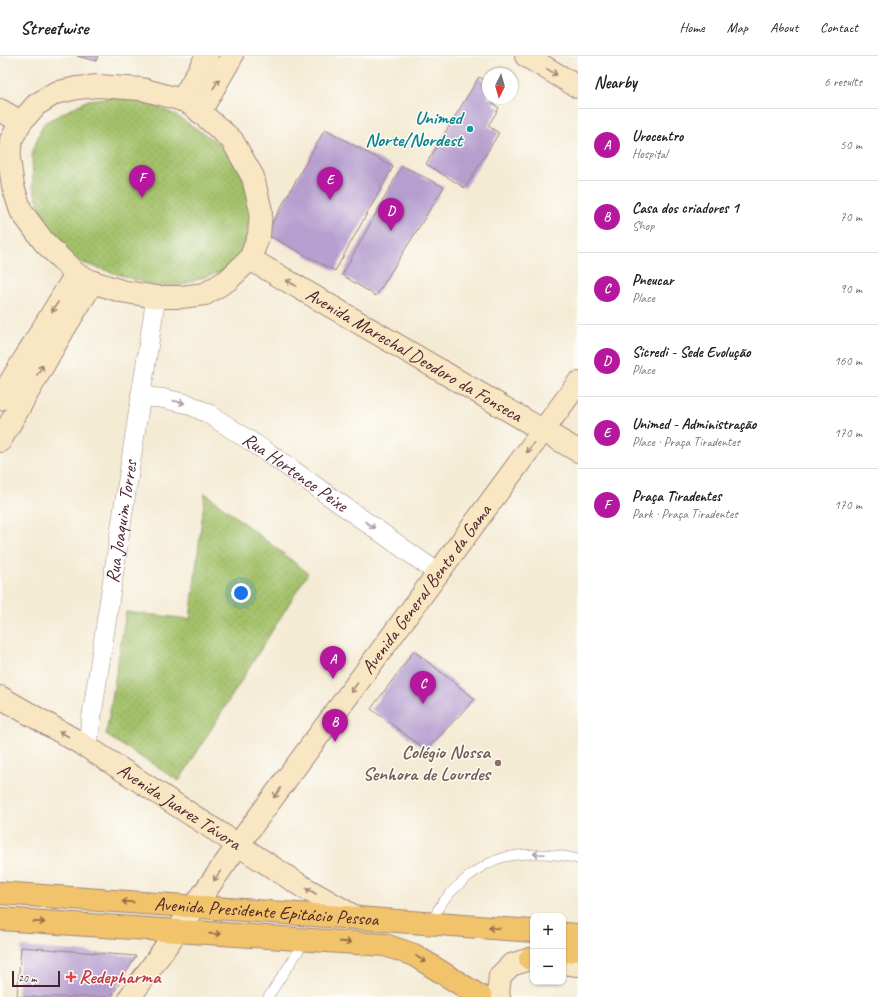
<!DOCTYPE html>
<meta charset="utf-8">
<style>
:root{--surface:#fff;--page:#f6f6f6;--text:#202124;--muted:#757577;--line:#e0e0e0;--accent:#b5179e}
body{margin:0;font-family:Caveat,sans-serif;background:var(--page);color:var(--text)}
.controls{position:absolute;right:12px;bottom:12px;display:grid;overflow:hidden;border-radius:8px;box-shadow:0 1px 3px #0004}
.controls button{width:36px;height:36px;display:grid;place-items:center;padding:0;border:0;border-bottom:1px solid var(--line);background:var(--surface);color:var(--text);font:20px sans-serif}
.compass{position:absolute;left:482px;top:12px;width:36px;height:36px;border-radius:50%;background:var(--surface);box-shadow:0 1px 3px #0004;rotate:185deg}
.scale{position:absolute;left:12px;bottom:10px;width:48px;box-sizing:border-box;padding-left:4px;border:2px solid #4a1f2b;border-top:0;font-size:11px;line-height:14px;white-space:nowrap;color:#4a1f2b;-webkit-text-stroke:3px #fdfcf7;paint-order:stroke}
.you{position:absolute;left:241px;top:537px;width:14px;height:14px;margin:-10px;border:3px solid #fff;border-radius:50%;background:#1a73e8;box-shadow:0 0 0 6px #1a73e833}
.badge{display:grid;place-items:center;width:26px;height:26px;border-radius:50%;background:var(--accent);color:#fff;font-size:13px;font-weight:700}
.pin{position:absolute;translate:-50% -33px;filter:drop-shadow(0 1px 2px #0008)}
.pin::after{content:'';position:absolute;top:21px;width:14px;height:12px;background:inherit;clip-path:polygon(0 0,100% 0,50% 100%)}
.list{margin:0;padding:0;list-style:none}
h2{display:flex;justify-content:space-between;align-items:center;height:52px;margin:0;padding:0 16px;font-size:17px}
h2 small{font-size:13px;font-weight:400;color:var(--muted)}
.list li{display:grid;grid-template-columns:26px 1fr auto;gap:12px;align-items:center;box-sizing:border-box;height:72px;padding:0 16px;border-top:1px solid var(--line)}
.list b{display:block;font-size:15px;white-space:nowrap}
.list p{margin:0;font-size:13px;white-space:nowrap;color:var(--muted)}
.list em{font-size:13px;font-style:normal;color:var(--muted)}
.map{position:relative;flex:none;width:578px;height:941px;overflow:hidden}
header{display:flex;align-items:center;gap:24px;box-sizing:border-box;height:56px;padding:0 20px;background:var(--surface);border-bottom:1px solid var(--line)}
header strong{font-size:19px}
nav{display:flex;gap:22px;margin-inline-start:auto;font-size:14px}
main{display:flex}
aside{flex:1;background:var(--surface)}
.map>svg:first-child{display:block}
</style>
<header>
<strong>Streetwise</strong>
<nav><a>Home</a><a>Map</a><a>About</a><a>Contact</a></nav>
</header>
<main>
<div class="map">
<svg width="578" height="941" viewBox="0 0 578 941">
<defs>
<pattern id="grass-dots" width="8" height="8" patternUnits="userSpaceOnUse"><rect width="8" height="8" fill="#a3c169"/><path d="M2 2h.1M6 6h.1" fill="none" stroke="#8ea55b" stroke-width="1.8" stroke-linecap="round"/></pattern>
</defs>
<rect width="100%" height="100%" fill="#fdfcf7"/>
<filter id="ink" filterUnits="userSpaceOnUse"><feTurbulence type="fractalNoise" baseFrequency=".025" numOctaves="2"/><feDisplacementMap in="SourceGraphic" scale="8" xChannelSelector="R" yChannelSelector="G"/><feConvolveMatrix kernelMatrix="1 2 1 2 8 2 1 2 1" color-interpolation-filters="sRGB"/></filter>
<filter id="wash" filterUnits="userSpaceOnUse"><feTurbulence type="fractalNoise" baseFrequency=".012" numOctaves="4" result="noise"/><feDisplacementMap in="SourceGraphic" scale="16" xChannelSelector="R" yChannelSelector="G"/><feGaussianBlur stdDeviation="0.9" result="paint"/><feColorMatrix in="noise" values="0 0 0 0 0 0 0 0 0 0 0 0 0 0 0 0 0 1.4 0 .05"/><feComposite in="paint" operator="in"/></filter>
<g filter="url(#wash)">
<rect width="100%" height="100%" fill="#f4ebd4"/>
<!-- grass -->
<path fill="url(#grass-dots)" stroke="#76704a" d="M113 41 154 49 175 59 217 86 240 112 252 153 242 199 225 214 179 230H154L77 205 47 173 33 131 32 95 44 67 88 44Z
M205 437 308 517 179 725 106 679 126 556 190 563Z"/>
<g id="blocks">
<!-- building -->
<path fill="#b69fcf" d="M77 0H98L96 5Z
M479 21 488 26V42H496L493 48 499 52 488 70 499 77 465 132 426 108Z
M325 73 393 111 335 215 266 178Z
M402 110 444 131 376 240 342 219Z
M414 595 475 643 426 694 371 653Z
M21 891 136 900 111 941H17Z"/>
</g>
</g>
<g filter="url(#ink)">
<use href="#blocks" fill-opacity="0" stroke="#9f8580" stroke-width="1"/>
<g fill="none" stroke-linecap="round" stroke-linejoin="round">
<!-- lane casing -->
<g stroke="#9f8580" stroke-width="10">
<path id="lane" d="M433 867C434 863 436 857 438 853 451 832 481 807 505 801 509 800 513 800 517 799 538 797 558 798 578 803
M268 941 306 884"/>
</g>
<!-- street casing -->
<g stroke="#9f8580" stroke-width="20">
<g id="street">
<path id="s1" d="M140 341 161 342 188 348 209 358 270 398 438 517"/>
<path id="s2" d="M87 691 156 241"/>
</g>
</g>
<!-- secondary casing -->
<g stroke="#9f8580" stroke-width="24">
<g id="secondary">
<path d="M526 0 578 31"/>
<path d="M98 30 142 33 182 44 191 48 232 84 253 121 261 155 259 179 250 203 228 224 205 238 181 241H156L121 235 93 226 76 218 44 186 21 155 13 130 9 103 11 84 21 66 36 49 55 37 77 32Z"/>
<path d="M182 44 207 0"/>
<path d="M0 54 21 66"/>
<path d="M200 56 232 0"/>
<path id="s3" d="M250 203 578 395"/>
<path d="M0 343 76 218"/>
<path d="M0 385 64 273 93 226"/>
<path id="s4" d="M0 641 87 691 303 831 357 862"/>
<path d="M563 907 578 909"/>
<path id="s5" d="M130 941 238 789 578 327"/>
<path d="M499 941 498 938 500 920 511 909 530 903 533 904"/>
</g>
</g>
<!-- primary casing -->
<g stroke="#9f8580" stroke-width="24">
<g id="primary">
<path id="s6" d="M0 837 357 862 533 875"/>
<path d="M0 863 385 889 414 899 481 941"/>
<path d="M563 878 578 879"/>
<path d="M563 896 578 893"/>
<path d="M530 903H533"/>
</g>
</g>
<!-- lane -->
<use href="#lane" stroke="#fff" stroke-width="9"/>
<!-- street -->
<use href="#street" stroke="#fff" stroke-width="19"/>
<!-- secondary -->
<use href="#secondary" stroke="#f9e7c3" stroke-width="22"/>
<!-- primary -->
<use href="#primary" stroke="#f1c36a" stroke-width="22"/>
</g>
<!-- one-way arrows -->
<defs><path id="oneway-shaft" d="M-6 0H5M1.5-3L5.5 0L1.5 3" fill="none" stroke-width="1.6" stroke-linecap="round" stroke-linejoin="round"/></defs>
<g stroke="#a28377">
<use href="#oneway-shaft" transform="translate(552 16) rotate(31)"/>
<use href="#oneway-shaft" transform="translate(216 28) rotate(-60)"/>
<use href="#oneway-shaft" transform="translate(291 227) rotate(-150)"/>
<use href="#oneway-shaft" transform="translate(55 251) rotate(121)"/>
<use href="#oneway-shaft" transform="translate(40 314) rotate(-60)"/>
<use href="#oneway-shaft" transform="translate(530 392) rotate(126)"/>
<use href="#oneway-shaft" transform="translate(354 632) rotate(126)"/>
<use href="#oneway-shaft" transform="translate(64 678) rotate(-150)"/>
<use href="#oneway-shaft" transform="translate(277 737) rotate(126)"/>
<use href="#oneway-shaft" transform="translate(217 820) rotate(125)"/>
<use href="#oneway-shaft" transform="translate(311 835) rotate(-150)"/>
</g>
<g stroke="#ae9aa0">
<use href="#oneway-shaft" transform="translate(179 346) rotate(13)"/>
<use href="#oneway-shaft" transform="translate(370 469) rotate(35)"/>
<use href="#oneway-shaft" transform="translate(539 798) rotate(-177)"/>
</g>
<g stroke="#956947">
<use href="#oneway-shaft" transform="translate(128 846) rotate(-176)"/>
<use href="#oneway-shaft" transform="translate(39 866) rotate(4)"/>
<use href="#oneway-shaft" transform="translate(494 872) rotate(-175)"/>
<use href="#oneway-shaft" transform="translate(215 878) rotate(4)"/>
<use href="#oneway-shaft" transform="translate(345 886) rotate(4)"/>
<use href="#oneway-shaft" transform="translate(421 903) rotate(32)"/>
</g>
</g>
<!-- markers -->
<circle fill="#0f9aa8" stroke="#fdfcf7" stroke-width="1.5" cx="470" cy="73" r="4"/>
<circle fill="#8d6e63" stroke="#fdfcf7" stroke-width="1.5" cx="498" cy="707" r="4"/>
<path fill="#e0444e" stroke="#fdfcf7" stroke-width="1.5" d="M69 915h4v4h4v4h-4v4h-4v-4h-4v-4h4z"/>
<g text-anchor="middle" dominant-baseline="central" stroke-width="3" stroke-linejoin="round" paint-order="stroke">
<!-- culture labels -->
<g font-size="19" font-weight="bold" fill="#0d838f" stroke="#fdfcf7" text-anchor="end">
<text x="462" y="62">Unimed<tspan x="462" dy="22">Norte/Nordest</tspan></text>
</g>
<!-- street labels -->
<g font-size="19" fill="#4a1f2b" stroke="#fdfcf7">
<text stroke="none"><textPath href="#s3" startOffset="190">Avenida Marechal Deodoro da Fonseca</textPath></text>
<text stroke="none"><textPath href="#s1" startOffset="176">Rua Hortence Peixe</textPath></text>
<text stroke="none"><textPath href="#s2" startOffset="228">Rua Joaquim Torres</textPath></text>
<text stroke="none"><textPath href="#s5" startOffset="504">Avenida General Bento da Gama</textPath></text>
<text stroke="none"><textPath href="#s4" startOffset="210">Avenida Juarez Távora</textPath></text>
<text stroke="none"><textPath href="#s6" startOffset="267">Avenida Presidente Epitácio Pessoa</textPath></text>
</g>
<!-- education labels -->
<g font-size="19" font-weight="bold" fill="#785e54" stroke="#fdfcf7" text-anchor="end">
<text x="490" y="696">Colégio Nossa<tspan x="490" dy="22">Senhora de Lourdes</tspan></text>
</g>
<!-- health labels -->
<g font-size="19" font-weight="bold" fill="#be3a42" stroke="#fdfcf7" text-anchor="start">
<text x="79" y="921">Redepharma</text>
</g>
</g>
</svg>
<div class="controls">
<button>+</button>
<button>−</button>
</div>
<svg class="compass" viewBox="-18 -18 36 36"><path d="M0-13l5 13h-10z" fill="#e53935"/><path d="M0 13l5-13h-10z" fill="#757577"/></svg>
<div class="scale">20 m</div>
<div class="you"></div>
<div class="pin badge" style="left:333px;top:623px">A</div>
<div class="pin badge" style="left:335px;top:686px">B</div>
<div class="pin badge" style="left:423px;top:648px">C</div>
<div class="pin badge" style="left:391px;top:175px">D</div>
<div class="pin badge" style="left:330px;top:144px">E</div>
<div class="pin badge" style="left:142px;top:142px">F</div>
</div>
<aside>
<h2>Nearby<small>6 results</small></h2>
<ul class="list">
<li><span class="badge">A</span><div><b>Urocentro</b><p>Hospital</p></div><em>50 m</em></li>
<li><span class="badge">B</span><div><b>Casa dos criadores 1</b><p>Shop</p></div><em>70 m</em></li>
<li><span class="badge">C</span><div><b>Pneucar</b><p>Place</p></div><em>90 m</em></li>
<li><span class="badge">D</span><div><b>Sicredi - Sede Evolução</b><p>Place</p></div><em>160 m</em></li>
<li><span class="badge">E</span><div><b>Unimed - Administração</b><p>Place · Praça Tiradentes</p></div><em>170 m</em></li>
<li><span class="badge">F</span><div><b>Praça Tiradentes</b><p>Park · Praça Tiradentes</p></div><em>170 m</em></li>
</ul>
</aside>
</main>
